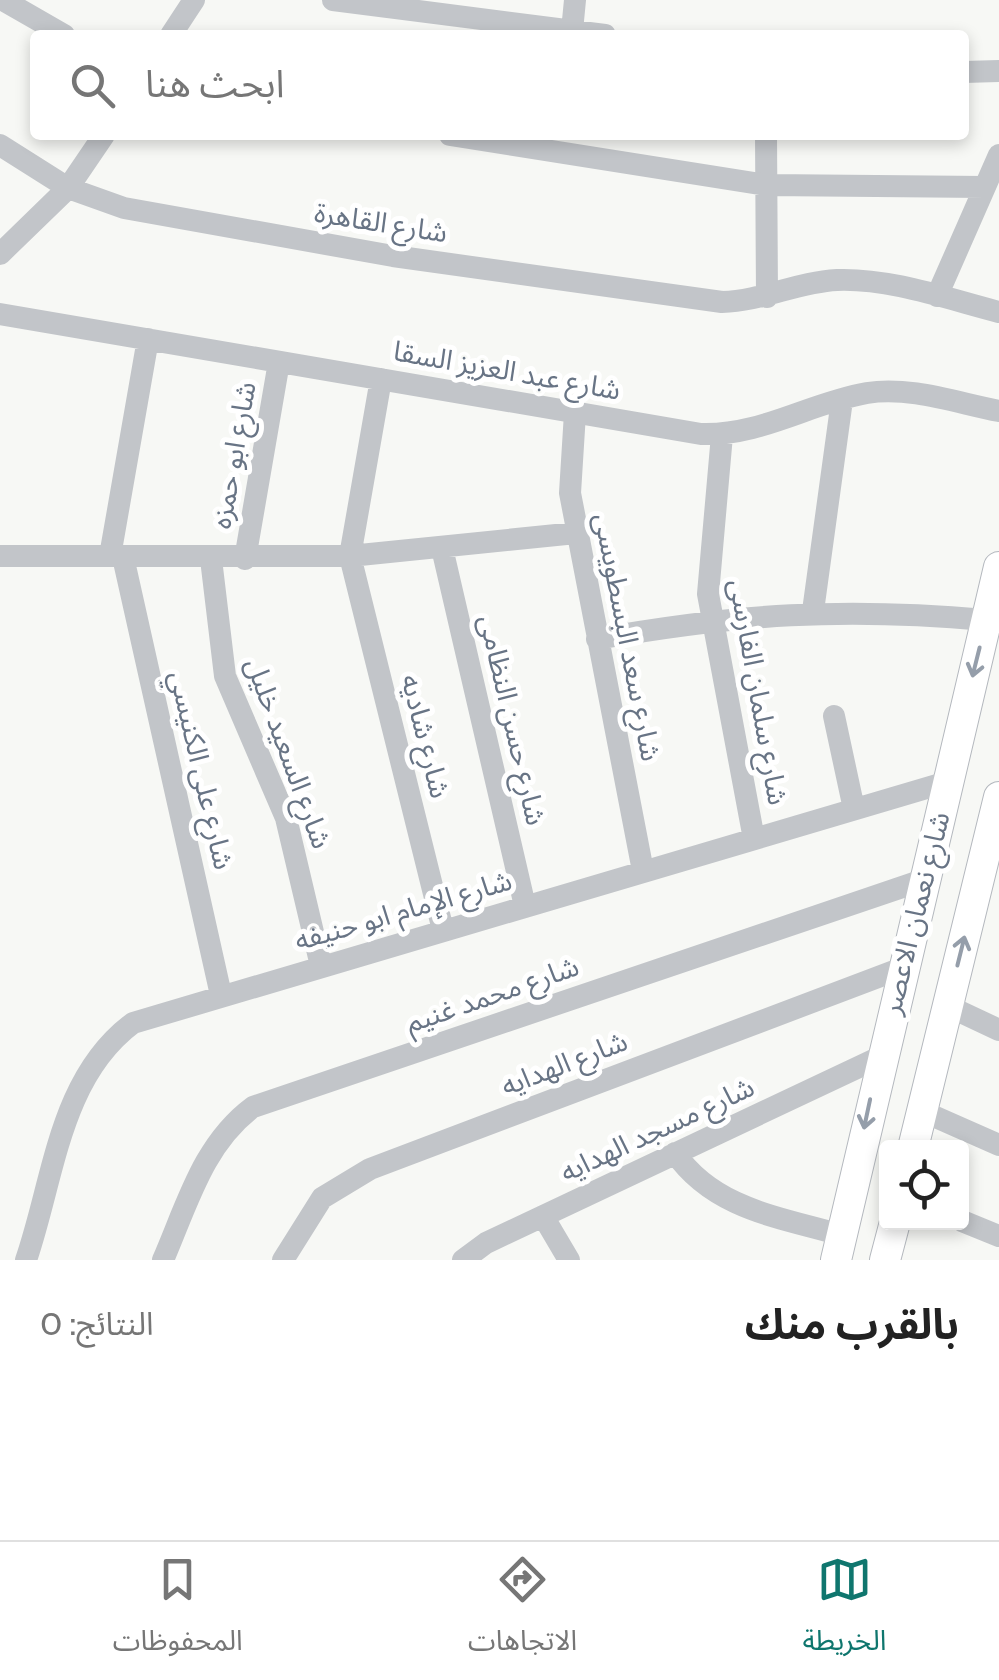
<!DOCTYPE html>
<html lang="ar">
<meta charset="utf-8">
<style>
:root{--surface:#fff;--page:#f2f2f2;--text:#222;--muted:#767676;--line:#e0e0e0;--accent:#0f766e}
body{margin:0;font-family:Cabin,"Noto Sans Arabic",sans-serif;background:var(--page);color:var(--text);direction:rtl}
.controls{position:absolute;right:30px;bottom:30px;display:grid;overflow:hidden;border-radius:10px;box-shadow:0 5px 15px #0003}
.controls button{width:90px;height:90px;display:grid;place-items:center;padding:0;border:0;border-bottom:2px solid var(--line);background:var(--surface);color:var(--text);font:50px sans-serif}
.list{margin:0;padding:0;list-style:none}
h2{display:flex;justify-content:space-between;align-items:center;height:130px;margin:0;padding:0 40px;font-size:42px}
h2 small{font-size:32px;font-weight:400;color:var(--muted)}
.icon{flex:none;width:55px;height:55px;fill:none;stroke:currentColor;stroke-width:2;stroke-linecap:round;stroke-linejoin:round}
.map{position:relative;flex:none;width:999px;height:1260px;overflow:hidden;direction:ltr}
.search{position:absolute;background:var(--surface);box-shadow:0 5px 15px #0003;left:30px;right:30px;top:30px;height:110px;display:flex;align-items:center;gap:25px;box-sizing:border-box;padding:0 35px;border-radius:10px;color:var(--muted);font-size:38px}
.sheet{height:280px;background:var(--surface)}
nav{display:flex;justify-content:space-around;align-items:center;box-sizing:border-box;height:140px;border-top:2px solid var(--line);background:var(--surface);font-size:28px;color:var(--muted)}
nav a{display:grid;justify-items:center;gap:5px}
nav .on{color:var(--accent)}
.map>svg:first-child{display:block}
</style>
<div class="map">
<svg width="999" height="1260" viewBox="0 0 999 1260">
<rect width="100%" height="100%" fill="#f7f8f5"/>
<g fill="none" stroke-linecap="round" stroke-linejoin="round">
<!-- secondary casing -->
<g stroke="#b4b8be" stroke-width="32">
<path id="secondary" d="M913 1148 999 797
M836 1260 999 567
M885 1260 895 1222"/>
</g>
<!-- street -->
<path stroke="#c2c5c9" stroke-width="22" d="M3 0 64 35
M333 0 605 35
M572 31 575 0
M171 35 194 0
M964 72 999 71
M450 135 767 185 985 187
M766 135 767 297
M0 145 68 188 124 208 393 256 722 302C762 301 797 282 837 280 890 278 948 299 999 312
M0 254 68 188 104 135
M937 296 999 155
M0 314 701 434C761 436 809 403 867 393 910 386 957 403 999 411
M381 379 350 556 443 930
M575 413 570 493 643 871
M722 435 708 594 754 839
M442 548 525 906
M0 556H350L576 533
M110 556 148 339
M123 557 221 995
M211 559 225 676 286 818 321 966
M245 559 279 362
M813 611 842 400
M597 639C738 614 843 607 986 620
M834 716 854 809
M948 1006 999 1030
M922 1111 999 1145
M675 1153C714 1209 779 1217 841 1235
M543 1216 569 1260
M962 1221 999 1236
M26 1260C54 1179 59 1078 133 1023L947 782
M163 1260C187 1205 203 1144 253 1107L923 880
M283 1260 322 1198 370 1169 902 968
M463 1260 486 1243 880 1057"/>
<!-- secondary -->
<use href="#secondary" stroke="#fff" stroke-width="30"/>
</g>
<!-- one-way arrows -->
<defs><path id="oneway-shaft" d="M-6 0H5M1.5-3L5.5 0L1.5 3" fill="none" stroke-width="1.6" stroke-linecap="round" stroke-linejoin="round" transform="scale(2.5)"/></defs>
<g stroke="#959eaa">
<use href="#oneway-shaft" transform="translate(976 662) rotate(104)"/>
<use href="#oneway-shaft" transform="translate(961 951) rotate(-76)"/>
<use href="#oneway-shaft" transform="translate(867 1114) rotate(102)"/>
</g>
<g text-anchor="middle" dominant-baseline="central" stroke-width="10" stroke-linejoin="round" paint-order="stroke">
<!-- street labels -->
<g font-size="28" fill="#687485" stroke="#fff">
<text transform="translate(381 222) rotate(9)">شارع القاهرة</text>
<text transform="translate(507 370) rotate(10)">شارع عبد العزيز السقا</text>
<text transform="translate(233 455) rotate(-80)">شارع ابو حمزه</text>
<text transform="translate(628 637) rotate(79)">شارع سعد البسطويسى</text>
<text transform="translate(759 692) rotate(80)">شارع سلمان الفارسى</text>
<text transform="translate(513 720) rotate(77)">شارع حسن النظامى</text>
<text transform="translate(426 736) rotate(76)">شارع شاديه</text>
<text transform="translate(289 753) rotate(70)">شارع السعيد خليل</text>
<text transform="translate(202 770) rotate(77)">شارع على الكنيسي</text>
<text transform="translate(403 910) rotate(-16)">شارع الإمام ابو حنيفه</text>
<text transform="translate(915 913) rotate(-76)">شارع نعمان الاعصر</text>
<text transform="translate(492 994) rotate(-19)">شارع محمد غنيم</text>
<text transform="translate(564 1063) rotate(-21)">شارع الهدايه</text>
<text transform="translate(657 1129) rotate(-25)">شارع مسجد الهدايه</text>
</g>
</g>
</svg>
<div class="controls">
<button><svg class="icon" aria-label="locate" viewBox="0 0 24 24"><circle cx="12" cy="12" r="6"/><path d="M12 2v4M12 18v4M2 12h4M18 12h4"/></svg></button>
</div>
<div class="search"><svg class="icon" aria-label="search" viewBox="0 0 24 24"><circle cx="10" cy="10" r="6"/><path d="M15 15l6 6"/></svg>ابحث هنا</div>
</div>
<section class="sheet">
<h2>بالقرب منك<small>النتائج: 0</small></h2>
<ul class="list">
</ul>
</section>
<nav>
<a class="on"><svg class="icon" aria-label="map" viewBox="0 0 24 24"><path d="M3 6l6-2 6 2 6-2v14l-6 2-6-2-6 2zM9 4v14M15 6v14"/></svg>الخريطة</a>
<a><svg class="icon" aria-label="directions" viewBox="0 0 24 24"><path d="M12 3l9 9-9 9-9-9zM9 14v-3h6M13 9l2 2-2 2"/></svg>الاتجاهات</a>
<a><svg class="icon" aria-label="saved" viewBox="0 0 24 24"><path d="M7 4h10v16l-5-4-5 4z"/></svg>المحفوظات</a>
</nav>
